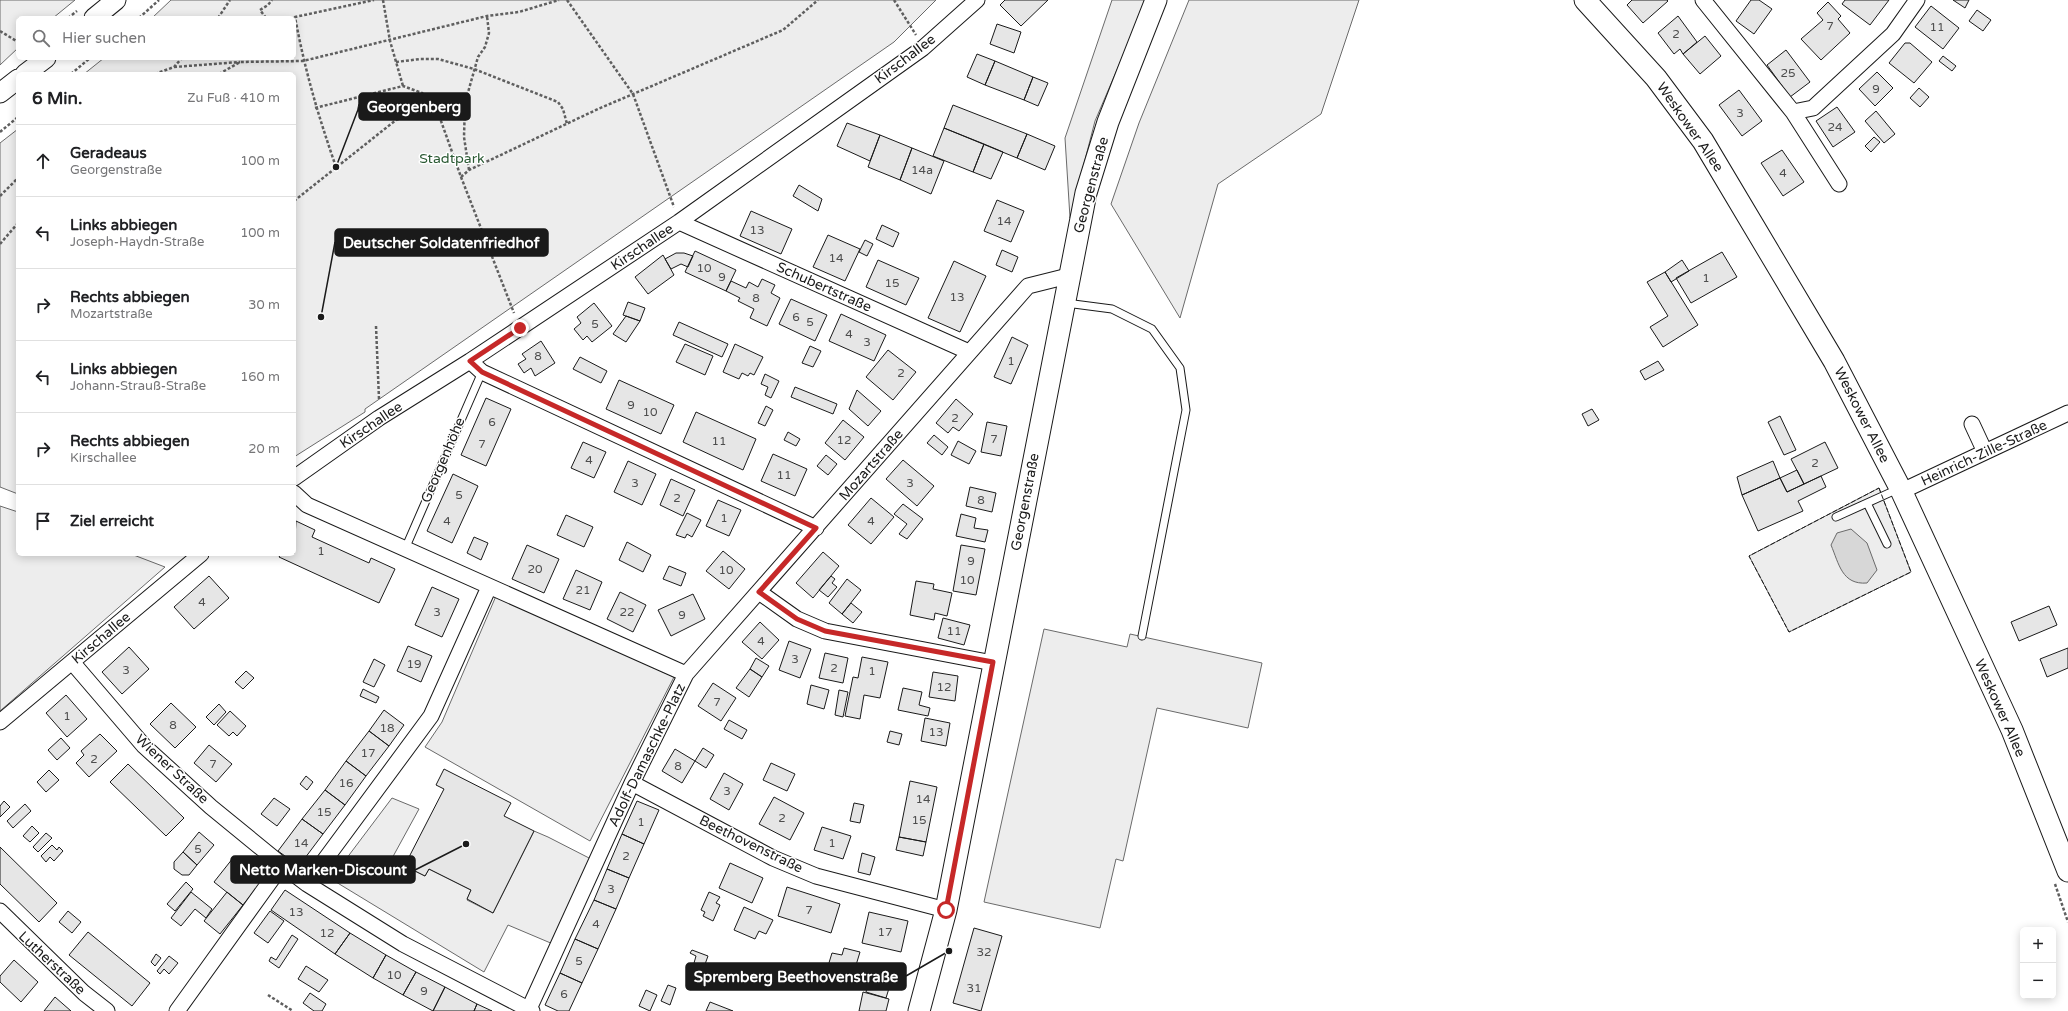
<!DOCTYPE html>
<html lang="de">
<meta charset="utf-8">
<style>
:root{--surface:#fff;--page:#f6f6f6;--text:#202124;--muted:#757577;--line:#e0e0e0}
body{margin:0;font-family:"Varela Round",sans-serif;background:var(--page);color:var(--text)}
.controls{position:absolute;right:12px;bottom:12px;display:grid;overflow:hidden;border-radius:6px;box-shadow:0 2px 10px #0003}
.controls button{width:36px;height:36px;display:grid;place-items:center;padding:0;border:0;border-bottom:1px solid var(--line);background:var(--surface);color:var(--text);font:20px sans-serif}
.stop{position:absolute;width:12px;height:12px;margin:-9px;border:3px solid #c62828;border-radius:50%;background:#fff}
.stop.end{background:#c62828;border-color:#fff;box-shadow:0 1px 4px #0008}
.list{margin:0;padding:0;list-style:none}
h2{display:flex;justify-content:space-between;align-items:center;height:52px;margin:0;padding:0 16px;font-size:17px}
h2 small{font-size:13px;font-weight:400;color:var(--muted)}
.list li{display:grid;grid-template-columns:26px 1fr auto;gap:12px;align-items:center;box-sizing:border-box;height:72px;padding:0 16px;border-top:1px solid var(--line)}
.list b{display:block;font-size:15px;white-space:nowrap}
.list p{margin:0;font-size:13px;white-space:nowrap;color:var(--muted)}
.list em{font-size:13px;font-style:normal;color:var(--muted)}
.icon{flex:none;width:22px;height:22px;fill:none;stroke:currentColor;stroke-width:2;stroke-linecap:round;stroke-linejoin:round}
.map{position:relative;flex:none;width:2068px;height:1011px;overflow:hidden}
.search{position:absolute;background:var(--surface);box-shadow:0 2px 10px #0003;left:16px;top:16px;width:280px;height:44px;display:flex;align-items:center;gap:10px;box-sizing:border-box;padding:0 14px;border-radius:6px;color:var(--muted);font-size:15px}
.panel{position:absolute;background:var(--surface);box-shadow:0 2px 10px #0003;left:16px;top:72px;width:280px;height:484px;border-radius:6px}
.map>svg:first-child{display:block}
</style>
<div class="map">
<svg width="2068" height="1011" viewBox="0 0 2068 1011">
<rect width="100%" height="100%" fill="#fff"/>
<!-- built -->
<path fill="#ededed" stroke="#6a6a6a" d="M0 0H75L53 18H18V48L0 65Z
M171 0H936L894 42 365 409V412L294 457V74H84L104 58H294V18H152Z
M1112 0H1147L1095 121 1070 218 1065 138Z
M1189 0H1359L1321 114 1218 184 1180 318 1111 204 1139 123Z
M18 129V494L0 487V143Z
M1879 488 1911 572 1789 632 1749 556Z
M0 506 18 512V554H131L165 567 0 711Z
M496 596 674 677 590 841 425 747 442 722Z
M1044 629 1127 647 1130 634 1262 663 1248 728 1157 708 1123 861 1116 859 1100 928 984 902Z
M392 798 419 809 390 862 409 868 425 876 429 869 471 890 467 900 493 913 534 831 548 837 591 859 553 944 508 925 484 972 331 879Z"/>
<!-- water -->
<path fill="#d7d7d7" stroke="#6a6a6a" d="M1851 529 1867 543 1877 570 1867 583C1842 585 1839 564 1831 545L1837 533Z"/>
<!-- building -->
<path fill="#e6e6e6" stroke="#1a1a1a" d="M1005 0H1048L1021 26 1000 5Z
M1632 0H1667L1668 1 1643 23 1627 5Z
M1751 0H1759L1772 9 1754 34 1736 21Z
M1845 0H1889L1870 25 1842 4Z
M1953 0H1969L1965 8Z
M1828 2 1841 16 1838 19 1850 33 1821 60 1801 39 1823 20 1817 13Z
M1931 6 1959 28 1943 49 1915 27Z
M1977 10 1991 20 1983 31 1969 21Z
M1678 16 1697 42 1683 54 1680 49 1674 54 1658 33Z
M997 24 1021 32 1014 53 990 44Z
M1705 36 1721 56 1700 74 1683 54Z
M1905 43H1910L1932 62 1914 83 1889 63Z
M1786 50 1810 82 1790 97 1767 65Z
M977 54 995 61 985 85 967 77Z
M1943 56 1956 66 1952 71 1939 61Z
M995 61 1033 77 1024 100 985 85Z
M1877 72 1893 88 1875 106 1859 89Z
M1033 77 1048 83 1038 106 1024 100Z
M1919 88 1929 97 1920 107 1910 98Z
M1739 90 1762 121 1742 136 1719 105Z
M358 108a8 8 0 1 1 16 0a8 8 0 1 1-16 0Z
M953 105 1027 134 1017 158 944 128Z
M1837 107 1855 132 1833 147 1816 121Z
M1876 111 1895 134 1884 143 1865 121Z
M847 123 880 135 870 161 837 146Z
M944 128 984 144 973 172 933 156Z
M1027 134 1055 146 1045 170 1017 158Z
M880 135 912 148 900 180 868 167Z
M1874 137 1880 142 1871 152 1865 146Z
M984 144 1003 152 991 179 973 172Z
M912 148 944 161 931 194 900 180Z
M1782 150 1804 182 1783 196 1761 163Z
M799 185 822 199 818 211 793 196Z
M997 200 1024 211 1011 242 984 231Z
M751 211 792 229 781 254 740 236Z
M882 225 899 233 893 247 876 239Z
M828 235 860 249 845 281 813 267Z
M865 240 873 244 867 256 859 252Z
M1002 250 1018 257 1012 272 996 265Z
M695 251 736 270 726 291 685 272Z
M1722 252 1737 277 1691 303 1676 278Z
M676 253H684L693 256 688 267 681 264 671 269 665 259Z
M663 255 674 275 648 294 635 277Z
M878 260 919 278 906 305 866 287Z
M1682 260 1689 271 1671 282 1665 272Z
M954 261 986 276 960 332 928 318Z
M1665 272 1698 325 1663 347 1650 327 1668 316 1647 282Z
M762 279 775 285 771 293 780 298 767 326 750 318 754 309 738 301 740 298 726 291 731 281 746 288 749 282 758 287Z
M791 299 827 315 815 341 779 324Z
M628 302 645 308 640 321 623 315Z
M594 303 612 326 592 342 587 336 583 340 574 329 581 323 577 317Z
M841 314 886 335 874 361 829 341Z
M626 316 640 321 626 342 613 334Z
M679 322 728 344 722 357 673 335Z
M1012 337 1028 345 1011 384 994 377Z
M541 341 555 363 535 376 531 368 524 373 518 364 526 359 522 354Z
M685 344 713 356 705 375 676 362Z
M735 344 763 357 754 375 750 373 748 376 742 373 739 379 723 372Z
M810 346 821 351 813 367 802 363Z
M888 350 916 372 893 400 866 377Z
M580 357 607 371 601 383 573 369Z
M1658 361 1664 370 1645 380 1640 371Z
M765 374 779 381 771 398 765 395 768 387 761 384Z
M619 380 674 405 661 434 606 409Z
M795 387 837 404 833 414 791 397Z
M857 390 881 411 868 426 849 409Z
M486 398 511 409 486 466 461 455Z
M956 399 973 414 959 431 953 427 948 433 936 423Z
M766 406 773 410 765 426 758 423Z
M1592 409 1599 420 1588 426 1582 414Z
M696 412 756 439 743 470 683 442Z
M1780 416 1796 450 1784 455 1768 422Z
M843 420 864 437 845 460 825 443Z
M987 422 1007 426 1001 456 981 452Z
M788 432 800 439 796 446 784 440Z
M934 435 948 447 942 455 927 443Z
M958 441 976 451 969 464 951 455Z
M583 442 606 452 594 478 571 468Z
M1825 442 1838 468 1804 484 1791 459Z
M773 454 807 469 795 496 761 481Z
M826 455 837 464 828 475 817 466Z
M903 460 934 486 917 506 886 479Z
M628 461 656 474 642 505 614 492Z
M1773 461 1780 478 1742 495 1737 477Z
M1797 470 1804 484 1787 492 1780 478Z
M453 474 478 486 452 543 427 531Z
M1821 476 1826 487 1798 501 1803 511 1758 531 1742 495 1780 478 1787 492Z
M671 479 695 490 683 516 660 505Z
M970 487 996 493 992 512 966 506Z
M871 498 894 517 871 544 848 525Z
M718 500 741 510 729 536 706 526Z
M903 504 923 519 907 539 899 534 907 524 894 514Z
M687 513 701 520 692 537 687 534 685 538 676 535Z
M961 514 976 518 974 528 988 530 985 542 956 536Z
M566 515 593 527 584 547 557 535Z
M296 521 315 530 312 537 369 563 371 558 395 569 379 603 279 557 281 554H294Z
M474 537 488 543 481 560 467 553Z
M627 542 651 555 643 572 619 560Z
M527 545 559 559 544 593 512 579Z
M961 545 985 549 976 595 953 591Z
M723 551 745 569 729 589 706 571Z
M823 552 839 566 813 598 796 583Z
M669 566 686 573 681 586 663 579Z
M576 570 602 582 590 610 563 599Z
M209 576 229 598 194 629 174 607Z
M831 576 835 579 832 583 837 587 828 597 819 590Z
M847 579 861 590 842 614 829 603Z
M916 581 934 584 933 589 952 593 947 616 935 613 934 620 910 615Z
M432 587 459 599 442 637 415 625Z
M620 592 646 605 633 632 607 619Z
M693 594 705 619 671 636 658 610Z
M851 603 862 612 853 623 842 614Z
M2049 606 2057 625 2019 641 2011 622Z
M943 618 970 625 964 645 938 638Z
M760 622 779 640 762 659 742 642Z
M789 641 811 649 800 678 779 670Z
M408 646 432 656 421 682 397 671Z
M129 647 149 669 122 694 102 672Z
M2068 648V668L2047 677 2040 659Z
M825 653 848 658 843 683 819 678Z
M862 657 888 662 880 698 864 695 860 719 845 716 853 677 858 678Z
M756 658 769 666 762 677 750 669Z
M374 659 385 665 374 687 363 682Z
M750 669 762 677 749 697 736 688Z
M246 671 254 678 243 689 235 682Z
M933 672 958 676 955 701 929 697Z
M713 683 736 698 721 721 698 706Z
M811 685 829 690 824 709 807 704Z
M903 688 922 692 919 705 930 708 928 716 898 710Z
M363 689 379 697 376 703 360 696Z
M839 690 848 692 843 717 835 715Z
M66 695 87 719 67 737 46 713Z
M171 703 196 727 175 748 150 724Z
M219 704 226 712 214 725 206 717Z
M384 710 404 725 389 746 369 731Z
M230 711 246 726 237 736 233 732 229 736 217 725Z
M925 718 950 723 946 746 921 741Z
M729 720 747 730 742 739 724 729Z
M369 731 389 746 366 776 346 761Z
M890 731 902 734 899 745 887 742Z
M100 734 117 751 89 777 76 763 84 755 81 751Z
M61 738 70 748 57 760 48 750Z
M209 745 232 764 216 782 194 763Z
M703 748 714 755 706 768 695 761Z
M675 749 695 761 682 783 662 771Z
M346 761 366 776 345 805 325 790Z
M771 763 795 774 787 791 763 780Z
M128 764 184 818 166 836 110 782Z
M444 769 511 803 504 816 534 831 493 913 467 899 471 890 429 869 425 876 409 868 413 862 408 859 444 789 436 785Z
M49 770 59 780 46 792 37 782Z
M724 773 743 784 729 810 710 799Z
M306 776 313 782 307 790 300 784Z
M910 781 937 787 926 842 899 837Z
M325 790 345 805 323 834 302 819Z
M774 797 804 813 790 840 759 824Z
M274 798 290 809 277 826 261 814Z
M4 801 10 807 0 817V806Z
M637 801 659 810 644 844 622 834Z
M854 803 864 805 860 823 850 821Z
M25 804 31 811 13 828 7 821Z
M302 819 323 834 299 866 278 851Z
M32 826 39 833 30 842 23 836Z
M822 827 851 836 843 859 814 850Z
M199 832 214 845 197 865 183 852Z
M46 833 52 838 38 852 33 847Z
M622 834 644 844 629 878 607 869Z
M899 837 926 842 923 856 896 850Z
M52 845 57 850 59 847 63 851 54 861 50 857 46 862 41 856Z
M0 847 57 903 39 922 0 884Z
M183 852 197 865 189 875H182L174 869V862Z
M862 853 875 857 870 875 858 872Z
M233 858 262 881 243 905 214 882Z
M730 863 763 878 752 903 719 888Z
M607 869 629 878 616 909 594 900Z
M186 882 193 889 175 911 167 904Z
M787 887 840 904 831 933 778 916Z
M285 890 350 933 335 954 271 910Z
M191 892 212 909 206 918 195 909 181 926 171 918Z
M227 892 243 905 220 934 204 921Z
M709 892 720 897 716 903 720 905 713 921 703 916 705 912 701 910Z
M594 900 616 909 598 949 575 939Z
M744 907 773 920 766 934 759 931 755 939 734 930Z
M68 911 81 922 72 933 59 922Z
M270 911 284 921 268 943 254 933Z
M869 912 908 921 901 952 862 943Z
M974 928 1002 936 981 1011 953 1003Z
M88 932 150 983 132 1006 69 955Z
M350 933 386 955 373 978 335 954Z
M292 935 298 939 279 968 269 961 271 957 276 960Z
M575 939 598 949 582 983 560 973Z
M844 948 860 952 853 975 828 966 832 953 842 955Z
M692 950 708 956 704 967 694 963 696 956 690 953Z
M156 954 161 958 155 966 151 962Z
M386 955 416 972 403 995 373 978Z
M169 956 178 963 169 974 164 969 160 974 157 971Z
M14 960 38 982 21 1002 0 982V976Z
M306 966 328 980 319 992 298 979Z
M416 972 445 987 433 1011 403 995Z
M560 973 582 983 569 1011H558L545 1005Z
M846 974 890 985 886 998 866 992 867 987 845 981Z
M668 985 676 988 670 1005 661 1001Z
M445 987 477 1004 474 1011H433Z
M646 990 657 995 650 1011 639 1006Z
M863 992 889 999 886 1011H859Z
M310 993 326 1004 322 1011H314L303 1003Z
M55 997 71 1011H44Z
M710 1002 733 1011H706Z
M477 1004 492 1011H474Z"/>
<g fill="none" stroke-linecap="round" stroke-linejoin="round">
<!-- service casing -->
<g stroke="#1a1a1a" stroke-width="9">
<path id="service" d="M1066 303 1112 309 1152 329 1180 368 1186 410 1142 636
M1867 503 1887 544
M1836 517 1898 489
M405 549 482 372"/>
</g>
<!-- minor casing -->
<g stroke="#1a1a1a" stroke-width="17">
<path id="minor" d="M1703 0 1793 112 1813 108 1893 34 1917 0
M1793 112 1839 184
M679 222 969 352
M470 361 482 372 816 528
M1972 424 1985 452
M294 478 379 418 470 361 679 222 923 48 977 0
M1900 492 2068 413
M294 493 307 505 686 674
M759 592 797 619 825 631 993 663
M72 662 144 746 211 807 282 865 307 884 403 944 532 1011
M0 722 201 554
M632 783 773 858 816 876 946 910
M307 884 431 716 489 587
M0 911 84 993 107 1011
M177 1011 282 865
M528 1011 632 783 686 674 1028 286 1068 276"/>
</g>
<!-- tertiary casing -->
<g stroke="#1a1a1a" stroke-width="21">
<path id="tertiary" d="M94 18 116 0
M25 74 46 58
M0 93 18 79"/>
</g>
<!-- secondary casing -->
<g stroke="#1a1a1a" stroke-width="23">
<path id="secondary" d="M1585 0 1656 78 1703 141 1834 361 1900 488 2012 730 2068 871
M919 1011 946 910 1086 193 1108 122 1156 0"/>
</g>
<!-- path -->
<path stroke="#5f5f5f" stroke-width="2.5" stroke-dasharray="3 2" stroke-linecap="butt" d="M383 0 390 41 403 86
M567 0 633 94 674 207
M894 0 916 35
M68 18 77 11
M139 18 159 0
M218 18 230 0
M266 18 260 10 268 5 272 0
M0 31 18 42
M396 62 420 59H438L474 69 558 102 563 109 567 124
M174 67 240 62
M71 74 90 58
M155 74 174 67 182 58
M219 74 240 62 303 61 487 16 519 12 559 0
M315 108 403 86 422 93 436 107 461 177 514 313
M0 132 18 117
M336 167C318 115 305 71 295 17L374 0
M469 170 464 137 465 103 478 57 485 47 489 33 487 16
M461 177 469 170 598 109 783 30 818 0
M0 196 18 178
M294 201 396 120 436 107
M0 244 18 223
M376 326 379 399
M2055 884 2068 922
M268 995 293 1011"/>
<!-- service -->
<use href="#service" stroke="#fff" stroke-width="7"/>
<!-- minor -->
<use href="#minor" stroke="#fff" stroke-width="15"/>
<!-- tertiary -->
<use href="#tertiary" stroke="#fff" stroke-width="19"/>
<!-- secondary -->
<use href="#secondary" stroke="#fff" stroke-width="21"/>
<!-- fence -->
<path stroke="#1a1a1a" stroke-width="1" stroke-dasharray="5 2" stroke-linecap="butt" d="M1879 488 1911 572 1789 632 1749 556Z"/>
</g>
<g fill="none" stroke-linecap="round" stroke-linejoin="round">
<!-- route -->
<path stroke="#c62828" stroke-width="5" d="M520 328 470 361 482 372 816 528 759 592 797 619 825 631 993 662 946 910"/>
</g>
<g text-anchor="middle" dominant-baseline="central" stroke-width="3" stroke-linejoin="round" paint-order="stroke">
<!-- number labels -->
<g font-size="12" fill="#4d4d4d">
<text x="1830" y="26">7</text>
<text x="1937" y="27">11</text>
<text x="1676" y="34">2</text>
<text x="1788" y="73">25</text>
<text x="1876" y="89">9</text>
<text x="1740" y="113">3</text>
<text x="1835" y="127">24</text>
<text x="922" y="170">14a</text>
<text x="1783" y="173">4</text>
<text x="1004" y="221">14</text>
<text x="757" y="230">13</text>
<text x="836" y="258">14</text>
<text x="704" y="268">10</text>
<text x="722" y="277">9</text>
<text x="1706" y="278">1</text>
<text x="892" y="283">15</text>
<text x="957" y="297">13</text>
<text x="756" y="298">8</text>
<text x="796" y="317">6</text>
<text x="810" y="322">5</text>
<text x="595" y="324">5</text>
<text x="849" y="334">4</text>
<text x="867" y="342">3</text>
<text x="538" y="356">8</text>
<text x="1011" y="361">1</text>
<text x="901" y="373">2</text>
<text x="631" y="405">9</text>
<text x="650" y="412">10</text>
<text x="955" y="418">2</text>
<text x="492" y="422">6</text>
<text x="994" y="439">7</text>
<text x="844" y="440">12</text>
<text x="719" y="441">11</text>
<text x="482" y="444">7</text>
<text x="589" y="460">4</text>
<text x="1815" y="463">2</text>
<text x="784" y="475">11</text>
<text x="635" y="483">3</text>
<text x="910" y="483">3</text>
<text x="459" y="495">5</text>
<text x="677" y="498">2</text>
<text x="981" y="500">8</text>
<text x="724" y="518">1</text>
<text x="447" y="521">4</text>
<text x="871" y="521">4</text>
<text x="321" y="551">1</text>
<text x="971" y="561">9</text>
<text x="535" y="569">20</text>
<text x="726" y="570">10</text>
<text x="967" y="580">10</text>
<text x="583" y="590">21</text>
<text x="202" y="602">4</text>
<text x="437" y="612">3</text>
<text x="627" y="612">22</text>
<text x="682" y="615">9</text>
<text x="954" y="631">11</text>
<text x="761" y="641">4</text>
<text x="795" y="659">3</text>
<text x="414" y="664">19</text>
<text x="834" y="668">2</text>
<text x="126" y="670">3</text>
<text x="872" y="671">1</text>
<text x="944" y="687">12</text>
<text x="717" y="702">7</text>
<text x="67" y="716">1</text>
<text x="173" y="725">8</text>
<text x="387" y="728">18</text>
<text x="936" y="732">13</text>
<text x="368" y="753">17</text>
<text x="94" y="759">2</text>
<text x="213" y="764">7</text>
<text x="678" y="766">8</text>
<text x="346" y="783">16</text>
<text x="727" y="791">3</text>
<text x="923" y="799">14</text>
<text x="324" y="812">15</text>
<text x="782" y="818">2</text>
<text x="919" y="820">15</text>
<text x="641" y="822">1</text>
<text x="301" y="843">14</text>
<text x="832" y="843">1</text>
<text x="198" y="849">5</text>
<text x="626" y="856">2</text>
<text x="611" y="889">3</text>
<text x="809" y="910">7</text>
<text x="296" y="912">13</text>
<text x="596" y="924">4</text>
<text x="885" y="932">17</text>
<text x="327" y="933">12</text>
<text x="984" y="952">32</text>
<text x="579" y="961">5</text>
<text x="394" y="975">10</text>
<text x="974" y="988">31</text>
<text x="424" y="991">9</text>
<text x="564" y="994">6</text>
</g>
<!-- street labels -->
<g font-size="14" fill="#1a1a1a" stroke="#fff">
<text transform="translate(905 59) rotate(-37)">Kirschallee</text>
<text transform="translate(1690 127) rotate(55)">Weskower Allee</text>
<text transform="translate(1091 185) rotate(-75)">Georgenstraße</text>
<text transform="translate(642 247) rotate(-34)">Kirschallee</text>
<text transform="translate(824 287) rotate(24)">Schubertstraße</text>
<text transform="translate(1862 415) rotate(63)">Weskower Allee</text>
<text transform="translate(371 425) rotate(-34)">Kirschallee</text>
<text transform="translate(1984 453) rotate(-25)">Heinrich-Zille-Straße</text>
<text transform="translate(443 460) rotate(-67)">Georgenhöhe</text>
<text transform="translate(871 465) rotate(-49)">Mozartstraße</text>
<text transform="translate(1025 502) rotate(-79)">Georgenstraße</text>
<text transform="translate(101 638) rotate(-40)">Kirschallee</text>
<text transform="translate(2000 708) rotate(66)">Weskower Allee</text>
<text transform="translate(647 755) rotate(-64)">Adolf-Damaschke-Platz</text>
<text transform="translate(172 769) rotate(43)">Wiener Straße</text>
<text transform="translate(751 844) rotate(26)">Beethovenstraße</text>
<text transform="translate(52 963) rotate(43)">Lutherstraße</text>
</g>
<!-- park labels -->
<g font-size="14" fill="#2b5a34" stroke="#fff">
<text x="452" y="158">Stadtpark</text>
</g>
</g>
<!-- callouts -->
<path fill="none" stroke="#1a1a1a" stroke-width="1.5" d="M336 167L359 107M321 317L335 242M466 844L415 870M949 951L906 976"/>
<g fill="#1a1a1a" stroke="#fff" stroke-width="1.5">
<circle cx="336" cy="167" r="4"/>
<circle cx="321" cy="317" r="4"/>
<circle cx="466" cy="844" r="4"/>
<circle cx="949" cy="951" r="4"/>
</g>
<g fill="#1a1a1a" stroke="#1a1a1a" stroke-width="1.5">
<rect x="359" y="93" width="111" height="27" rx="4"/>
<rect x="335" y="229" width="213" height="27" rx="4"/>
<rect x="231" y="856" width="184" height="27" rx="4"/>
<rect x="686" y="963" width="220" height="27" rx="4"/>
</g>
<g font-size="15" text-anchor="middle" font-weight="bold" fill="#fff">
<text x="414" y="112">Georgenberg</text>
<text x="441" y="248">Deutscher Soldatenfriedhof</text>
<text x="323" y="875">Netto Marken-Discount</text>
<text x="796" y="982">Spremberg Beethovenstraße</text>
</g>
</svg>
<div class="controls">
<button>+</button>
<button>−</button>
</div>
<div class="stop" style="left:946px;top:910px"></div>
<div class="stop end" style="left:520px;top:328px"></div>
<div class="search"><svg class="icon" aria-label="search" viewBox="0 0 24 24"><circle cx="10" cy="10" r="6"/><path d="M15 15l6 6"/></svg>Hier suchen</div>
<section class="panel">
<h2>6 Min.<small>Zu Fuß · 410 m</small></h2>
<ul class="list">
<li><svg class="icon" aria-label="ahead" viewBox="0 0 24 24"><path d="M12 20V5M6 11l6-6 6 6"/></svg><div><b>Geradeaus</b><p>Georgenstraße</p></div><em>100 m</em></li>
<li><svg class="icon" aria-label="left" viewBox="0 0 24 24"><path d="M17 20v-9H6M10 6l-5 5 5 5"/></svg><div><b>Links abbiegen</b><p>Joseph-Haydn-Straße</p></div><em>100 m</em></li>
<li><svg class="icon" aria-label="right" viewBox="0 0 24 24"><path d="M7 20v-9h11M14 6l5 5-5 5"/></svg><div><b>Rechts abbiegen</b><p>Mozartstraße</p></div><em>30 m</em></li>
<li><svg class="icon" aria-label="left" viewBox="0 0 24 24"><path d="M17 20v-9H6M10 6l-5 5 5 5"/></svg><div><b>Links abbiegen</b><p>Johann-Strauß-Straße</p></div><em>160 m</em></li>
<li><svg class="icon" aria-label="right" viewBox="0 0 24 24"><path d="M7 20v-9h11M14 6l5 5-5 5"/></svg><div><b>Rechts abbiegen</b><p>Kirschallee</p></div><em>20 m</em></li>
<li><svg class="icon" aria-label="arrive" viewBox="0 0 24 24"><path d="M6 21V4h12l-3 4 3 4H6"/></svg><div><b>Ziel erreicht</b></div></li>
</ul>
</section>
</div>
